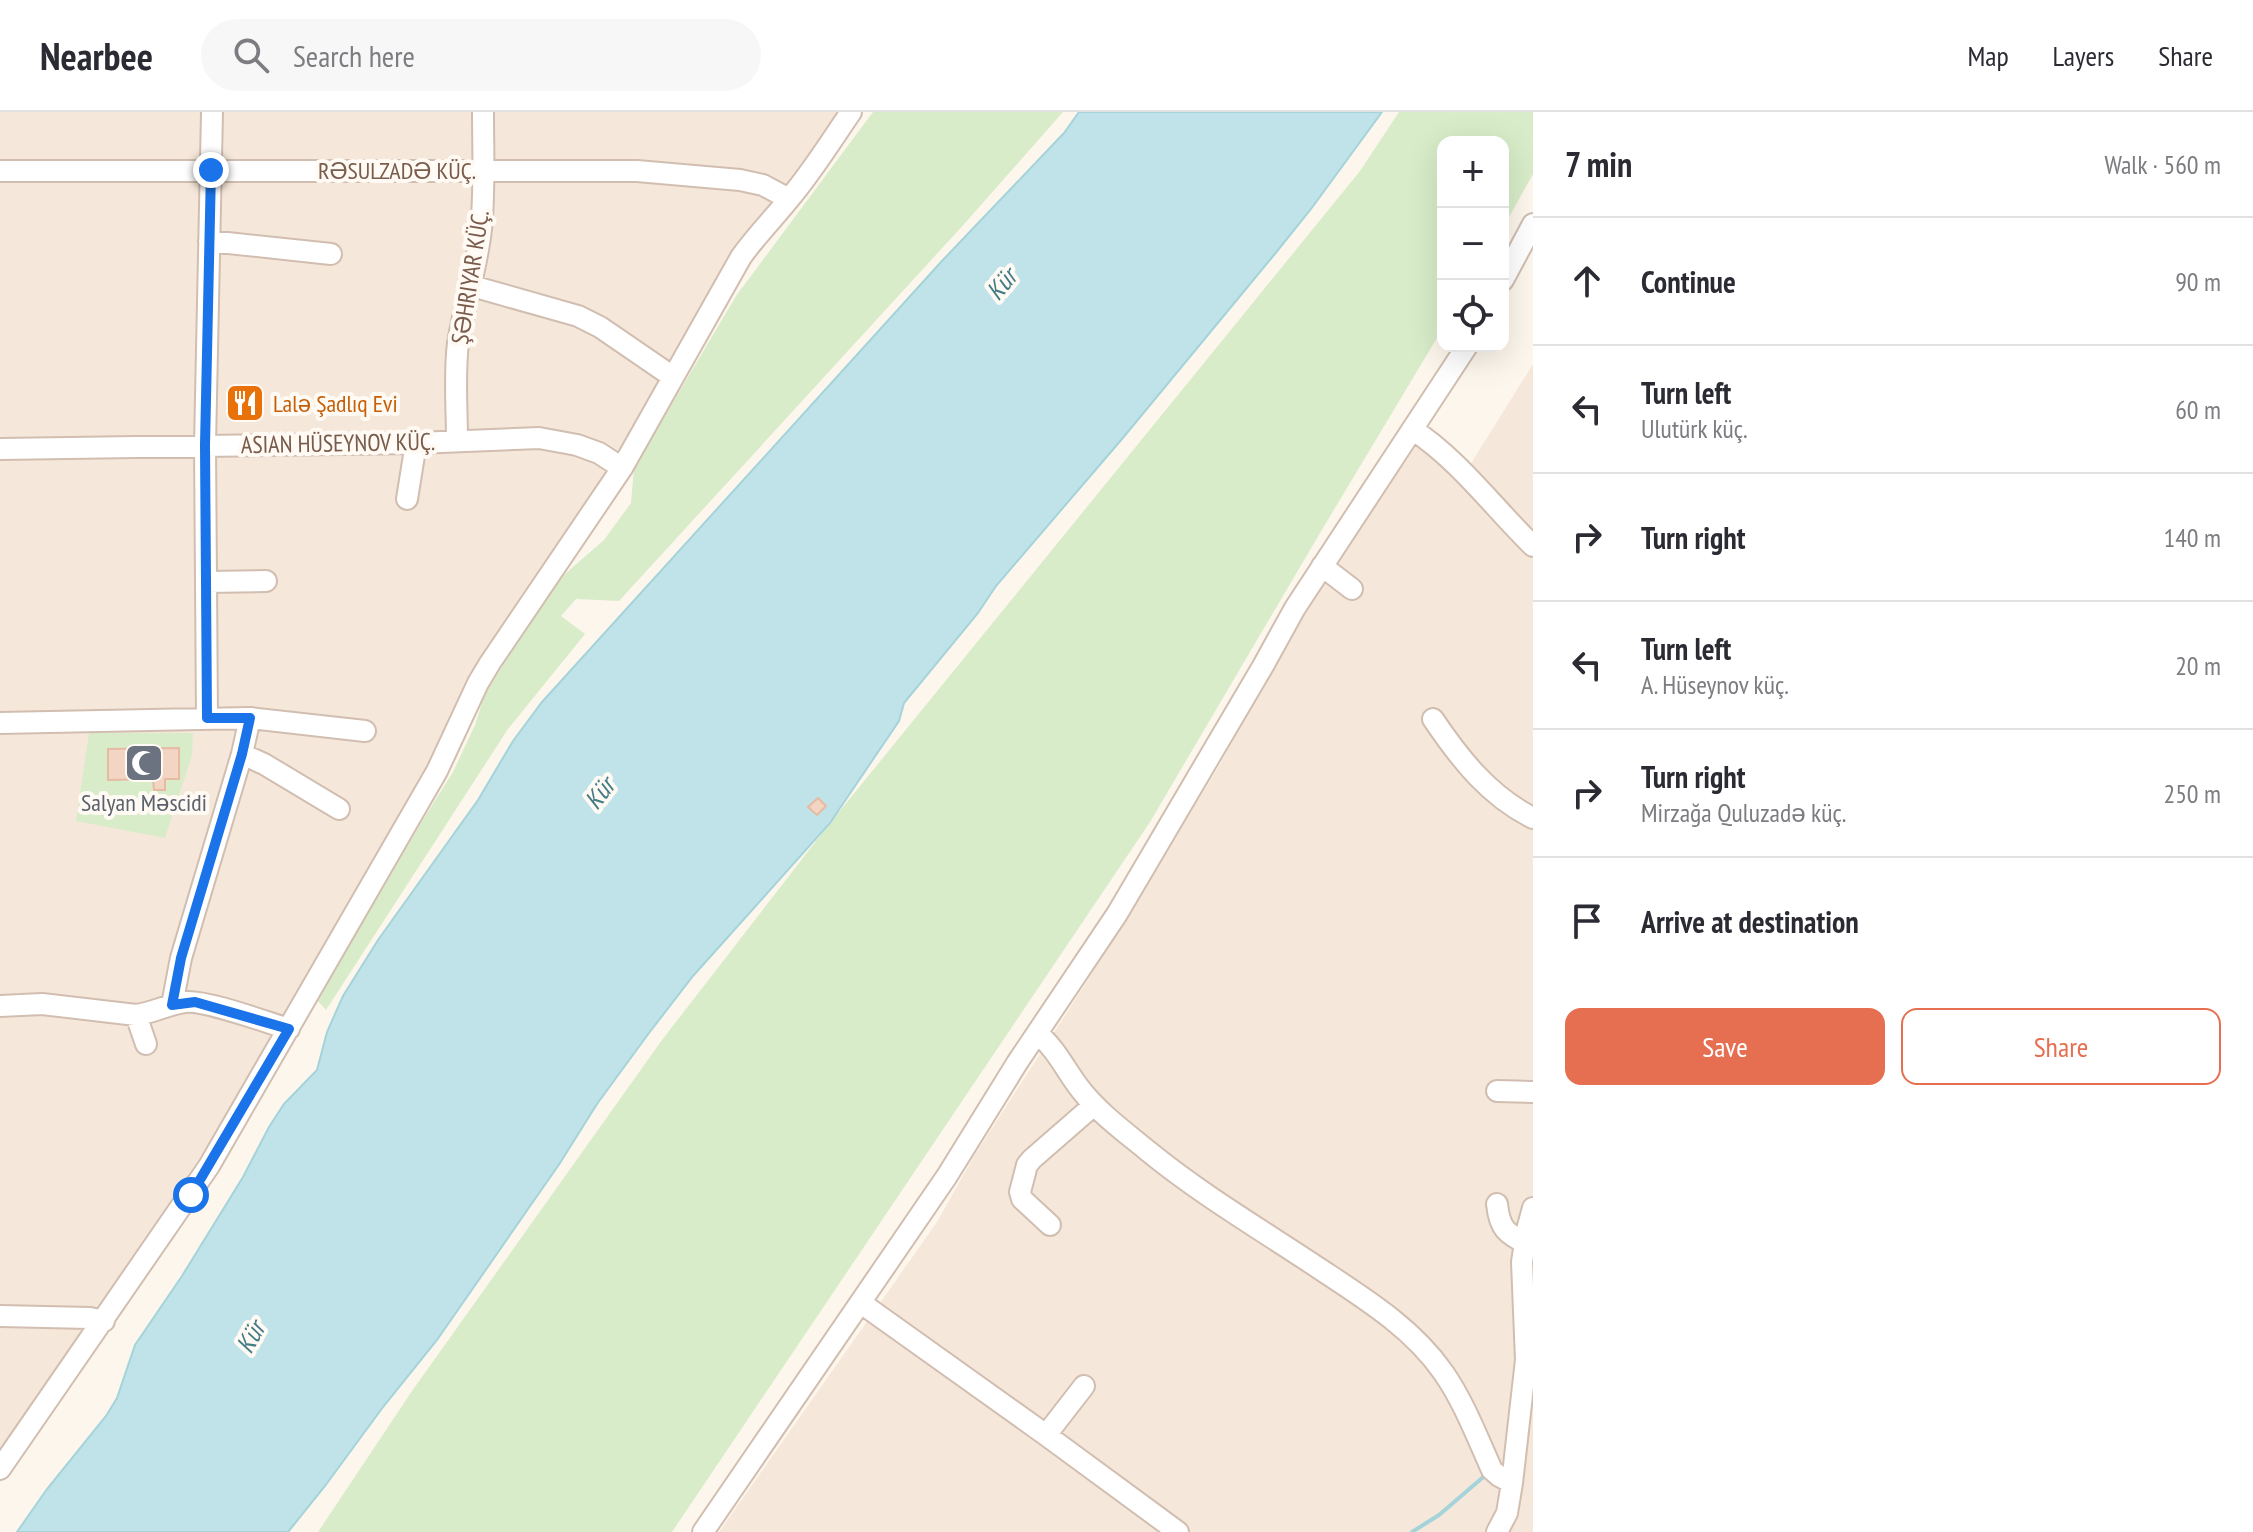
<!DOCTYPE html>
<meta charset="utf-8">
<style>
:root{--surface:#fff;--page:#f7f7f7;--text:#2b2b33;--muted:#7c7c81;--line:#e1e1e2;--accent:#e76f51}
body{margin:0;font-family:"PT Sans Narrow",sans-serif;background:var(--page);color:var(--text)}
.controls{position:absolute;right:24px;top:24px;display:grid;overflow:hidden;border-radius:16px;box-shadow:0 8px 32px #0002}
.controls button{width:72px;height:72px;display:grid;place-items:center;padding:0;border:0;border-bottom:2px solid var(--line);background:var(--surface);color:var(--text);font:40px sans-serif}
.stop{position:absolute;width:24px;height:24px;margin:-18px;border:6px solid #1a73e8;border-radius:50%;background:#fff}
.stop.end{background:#1a73e8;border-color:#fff;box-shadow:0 2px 8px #0008}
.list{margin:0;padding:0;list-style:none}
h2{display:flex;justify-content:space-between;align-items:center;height:104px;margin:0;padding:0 32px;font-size:34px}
h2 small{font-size:26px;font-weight:400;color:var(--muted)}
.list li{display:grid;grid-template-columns:52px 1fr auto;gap:24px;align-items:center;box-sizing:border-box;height:128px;padding:0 32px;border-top:2px solid var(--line)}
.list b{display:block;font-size:30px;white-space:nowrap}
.list p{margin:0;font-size:26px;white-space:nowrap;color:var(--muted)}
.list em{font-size:26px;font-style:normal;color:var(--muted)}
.actions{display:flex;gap:16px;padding:24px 32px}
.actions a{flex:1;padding:18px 0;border:2px solid var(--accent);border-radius:16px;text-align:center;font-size:28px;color:var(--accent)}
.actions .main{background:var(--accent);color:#fff}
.icon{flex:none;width:44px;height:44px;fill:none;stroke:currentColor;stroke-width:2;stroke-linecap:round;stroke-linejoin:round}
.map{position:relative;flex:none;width:1533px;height:1420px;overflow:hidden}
header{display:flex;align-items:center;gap:48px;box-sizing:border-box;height:112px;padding:0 40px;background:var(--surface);border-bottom:2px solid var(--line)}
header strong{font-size:38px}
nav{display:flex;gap:44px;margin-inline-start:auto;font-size:28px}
.search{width:560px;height:72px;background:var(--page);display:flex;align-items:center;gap:20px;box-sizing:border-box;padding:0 28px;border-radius:44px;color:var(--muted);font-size:30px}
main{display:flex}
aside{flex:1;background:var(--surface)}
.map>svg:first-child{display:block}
</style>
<header>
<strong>Nearbee</strong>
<div class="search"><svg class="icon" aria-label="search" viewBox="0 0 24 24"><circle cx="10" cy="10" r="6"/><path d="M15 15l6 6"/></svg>Search here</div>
<nav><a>Map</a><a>Layers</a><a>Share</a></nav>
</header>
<main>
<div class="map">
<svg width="1533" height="1420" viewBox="0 0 1533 1420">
<rect width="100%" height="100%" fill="#fdf6ec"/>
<!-- residential -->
<path fill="#f5e8da" d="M0 0H839L791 67 741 126 604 365 523 488 469 562 449 614 400 709 241 983 79 1229 0 1341Z
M1533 252V1420H719L937 1110 974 1044 1084 874 1219 654 1290 525 1320 476 1416 334 1460 369Z"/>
<!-- green -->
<path fill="#d8ecc9" d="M873 0H1063L966 110 619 489 576 487 561 504 585 522 508 617 326 898 317 888 424 706 453 660 475 613 484 584 540 494 565 462 604 428 631 391 634 356 736 184Z
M1399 0H1533V62L1503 116V30H1443V216L1320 421 1150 710 672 1420H318L412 1279 662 928 830 711 1360 59Z
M89 621H193L192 643 165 726 76 709Z"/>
<!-- water -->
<path fill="#bfe3e8" stroke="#a5d3da" stroke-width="2" d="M1079 0H1382L1311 97 1274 143 1122 327 996 474 978 501 904 591 899 609 830 711 693 864 649 921 597 992 560 1051 437 1228 383 1295 325 1374 288 1420H17L47 1377 106 1304 117 1286 135 1233 182 1164 243 1065 269 1015 284 992 317 958 327 920 343 884 378 828 478 688 513 629 542 590 941 150 1064 21Z"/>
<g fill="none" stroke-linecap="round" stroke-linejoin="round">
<!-- stream -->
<path stroke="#a5d3da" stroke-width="4" d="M1412 1420 1439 1403 1488 1361"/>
</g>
<!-- building -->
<path fill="#f3d5c3" stroke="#e6bba3" stroke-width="2" d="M179 636V667H165V678H154L153 667 108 668V637Z
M818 686 826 694 817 703 808 695Z"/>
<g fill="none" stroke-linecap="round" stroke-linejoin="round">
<!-- minor casing -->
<g stroke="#d1beb0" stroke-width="24">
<path id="minor" d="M0 59H637L740 68 763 73 789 87
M209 129 331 142
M1503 168 1533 112
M472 174 578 204 600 215 673 265
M1413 318C1456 345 1496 398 1533 434
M457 329C457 297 454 263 458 231 464 193 477 156 481 117 485 78 483 39 483 0
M0 337 416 331 539 326 577 333 599 341 622 356
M407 387 416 331
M1322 454 1352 477
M206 470 266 469
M207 606 205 333 212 0
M1433 607C1460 647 1489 684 1533 706
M0 611 250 606 365 619
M242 642 264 652 339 697
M172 893 181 846 242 642 250 606
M0 894 42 892 136 903C153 901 168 892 185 890 207 888 265 910 289 917
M136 903 146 932
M1037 921C1056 936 1066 959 1081 978 1100 1002 1125 1020 1148 1039 1203 1084 1265 1120 1323 1159 1367 1188 1413 1217 1443 1260 1464 1290 1477 1325 1492 1358L1499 1364 1512 1371
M1497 979 1533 980
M1497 1092C1500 1121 1509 1122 1533 1135
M1050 1113 1022 1087 1020 1080 1027 1053 1032 1047 1094 993
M861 1191 1046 1323 1178 1420
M0 1204 90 1206 104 1209
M1046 1323 1084 1274
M0 1357 209 1054 437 659 478 571 490 551 622 356 741 145C756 124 773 107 789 87 812 60 831 29 851 0
M703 1420 947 1064 1017 951 1117 802 1263 554 1295 496 1467 234
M1497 1420 1507 1401 1512 1371 1526 1248 1522 1150 1527 1118 1533 1096"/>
</g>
<!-- minor -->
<use href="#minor" stroke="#fff" stroke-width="20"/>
</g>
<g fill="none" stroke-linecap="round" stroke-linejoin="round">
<!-- route -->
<path stroke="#1a73e8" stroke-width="10" d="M191 1083 289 917 195 890 172 893 181 846 242 642 250 606H207L205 333 211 58"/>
</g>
<!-- icons -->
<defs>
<g id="restaurant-square" transform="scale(2)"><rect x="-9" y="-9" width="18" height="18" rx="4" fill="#e8710a" stroke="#fffaf3"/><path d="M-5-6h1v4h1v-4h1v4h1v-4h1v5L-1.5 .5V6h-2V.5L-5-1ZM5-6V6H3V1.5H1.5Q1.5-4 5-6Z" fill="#fff"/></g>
<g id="mosque-square" transform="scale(2)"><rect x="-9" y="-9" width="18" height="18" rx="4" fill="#6b7280" stroke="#fffaf3"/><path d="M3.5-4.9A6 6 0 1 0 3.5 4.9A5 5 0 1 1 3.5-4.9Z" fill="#fff"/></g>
</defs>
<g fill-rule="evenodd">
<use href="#restaurant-square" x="245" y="291"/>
<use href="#mosque-square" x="144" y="651"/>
</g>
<g text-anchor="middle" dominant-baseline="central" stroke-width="8" stroke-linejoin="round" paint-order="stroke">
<!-- street labels -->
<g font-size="24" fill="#7a5c4d" stroke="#fffaf3">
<text x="397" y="58">RƏSULZADƏ KÜÇ.</text>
<text transform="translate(470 165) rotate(-81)">ŞƏHRIYAR KÜÇ.</text>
<text transform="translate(338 331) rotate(-1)">ASIAN HÜSEYNOV KÜÇ.</text>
</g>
<!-- food labels -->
<g font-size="24" fill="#c56008" stroke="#fffaf3" text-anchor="start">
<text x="273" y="291">Lalə Şadlıq Evi</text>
</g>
<!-- worship labels -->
<g font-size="24" fill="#5b616d" stroke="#fffaf3">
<text x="144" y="690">Salyan Məscidi</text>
</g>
<!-- water labels -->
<g font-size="26" font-style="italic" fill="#437c86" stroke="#fffaf3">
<text transform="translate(1001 172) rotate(-50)">Kür</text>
<text transform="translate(599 681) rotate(-52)">Kür</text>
<text transform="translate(250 1225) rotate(-61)">Kür</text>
</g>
</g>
</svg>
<div class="controls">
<button>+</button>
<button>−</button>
<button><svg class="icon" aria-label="locate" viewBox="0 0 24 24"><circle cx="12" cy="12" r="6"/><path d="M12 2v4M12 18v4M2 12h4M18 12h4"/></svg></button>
</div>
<div class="stop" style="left:191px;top:1083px"></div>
<div class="stop end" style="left:211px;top:58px"></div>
</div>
<aside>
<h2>7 min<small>Walk · 560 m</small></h2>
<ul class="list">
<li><svg class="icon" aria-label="ahead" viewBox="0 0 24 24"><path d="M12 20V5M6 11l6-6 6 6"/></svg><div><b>Continue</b></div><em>90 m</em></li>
<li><svg class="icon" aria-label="left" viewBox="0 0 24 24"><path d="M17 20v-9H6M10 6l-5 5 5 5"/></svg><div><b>Turn left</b><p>Ulutürk küç.</p></div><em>60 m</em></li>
<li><svg class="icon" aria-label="right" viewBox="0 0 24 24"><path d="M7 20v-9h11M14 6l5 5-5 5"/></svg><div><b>Turn right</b></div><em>140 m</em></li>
<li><svg class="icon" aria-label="left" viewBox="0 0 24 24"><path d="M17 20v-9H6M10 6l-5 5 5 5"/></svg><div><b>Turn left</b><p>A. Hüseynov küç.</p></div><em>20 m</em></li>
<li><svg class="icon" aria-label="right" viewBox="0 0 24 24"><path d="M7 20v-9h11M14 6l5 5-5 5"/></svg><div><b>Turn right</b><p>Mirzağa Quluzadə küç.</p></div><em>250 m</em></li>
<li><svg class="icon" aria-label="arrive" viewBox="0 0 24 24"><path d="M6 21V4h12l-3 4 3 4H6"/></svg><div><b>Arrive at destination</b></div></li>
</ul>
<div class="actions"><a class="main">Save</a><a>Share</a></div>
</aside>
</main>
